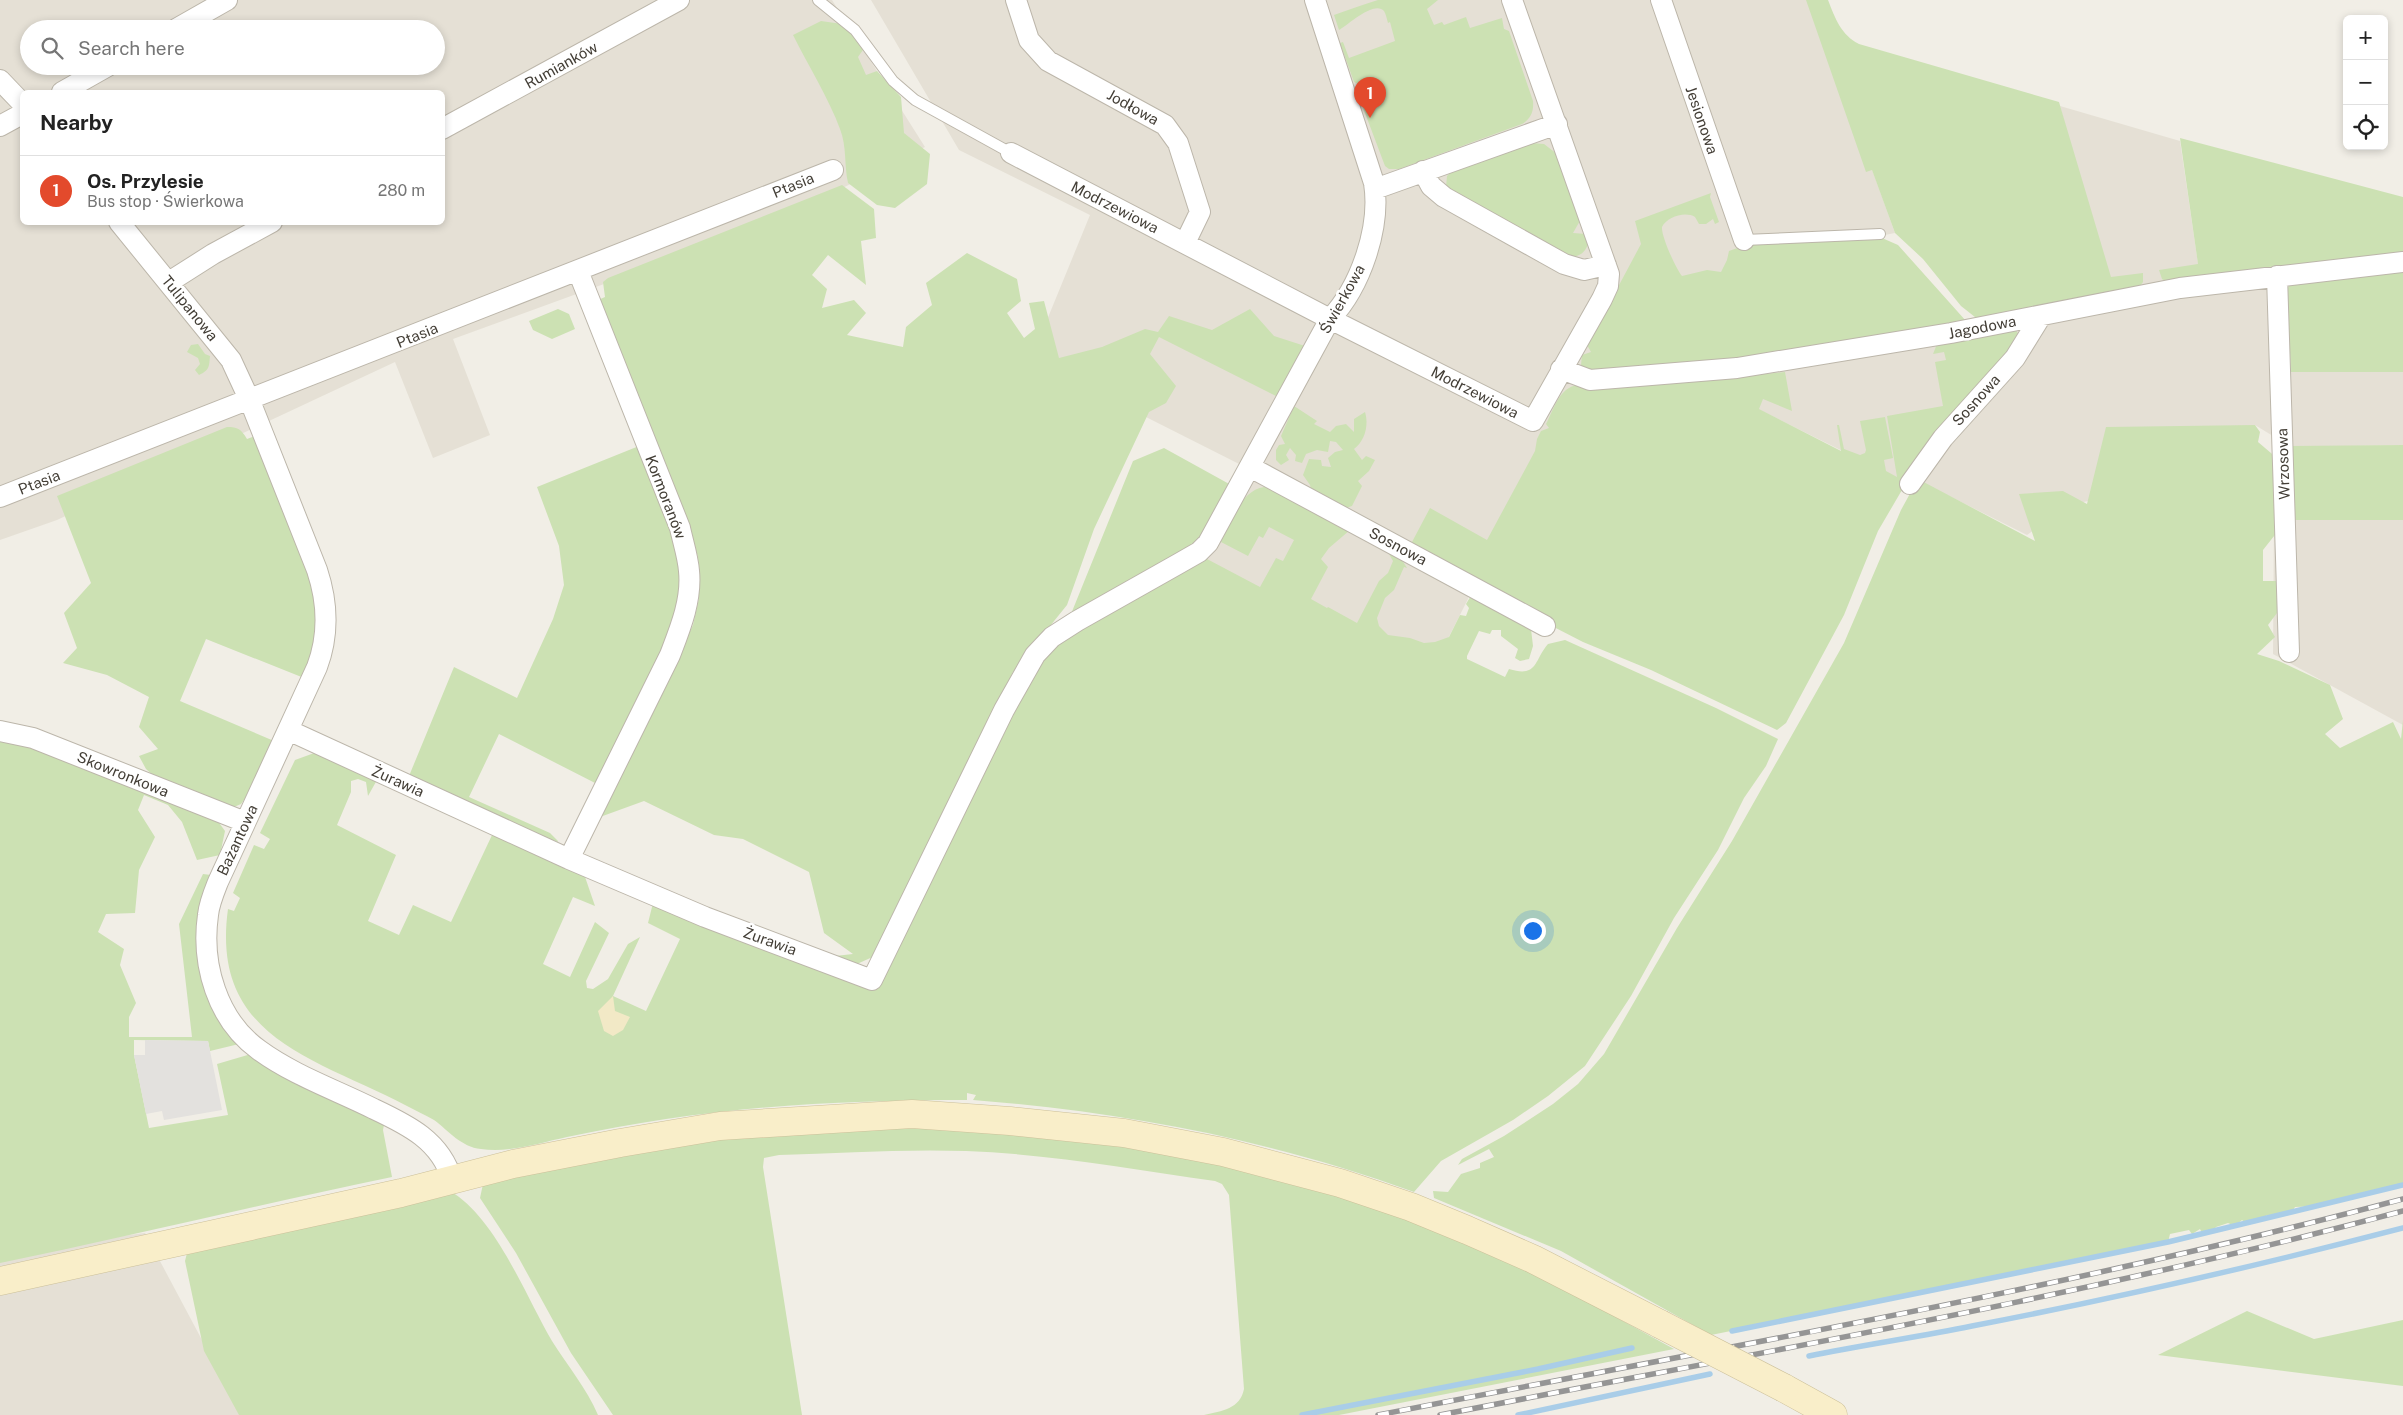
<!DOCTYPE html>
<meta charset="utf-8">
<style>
:root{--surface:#fff;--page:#f2f2f2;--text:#222;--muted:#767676;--line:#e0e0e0;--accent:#e34a2c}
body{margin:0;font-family:"Public Sans",sans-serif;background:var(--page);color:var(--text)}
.controls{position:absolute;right:15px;top:15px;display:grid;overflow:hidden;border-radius:8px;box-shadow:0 2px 8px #0003}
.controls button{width:45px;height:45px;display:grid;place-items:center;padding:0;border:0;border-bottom:1px solid var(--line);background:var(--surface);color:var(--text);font:25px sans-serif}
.you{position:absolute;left:1532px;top:930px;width:18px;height:18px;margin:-12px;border:4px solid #fff;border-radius:50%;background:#1a73e8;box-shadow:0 0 0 8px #1a73e833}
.badge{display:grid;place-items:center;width:32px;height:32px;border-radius:50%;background:var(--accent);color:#fff;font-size:16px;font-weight:700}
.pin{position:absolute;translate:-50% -41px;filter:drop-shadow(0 1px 2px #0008)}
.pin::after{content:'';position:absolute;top:26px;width:18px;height:15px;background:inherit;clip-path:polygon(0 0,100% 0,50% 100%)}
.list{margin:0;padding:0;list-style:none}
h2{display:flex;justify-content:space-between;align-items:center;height:65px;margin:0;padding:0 20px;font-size:21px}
h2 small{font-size:16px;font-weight:400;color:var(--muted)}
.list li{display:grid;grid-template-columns:32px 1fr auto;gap:15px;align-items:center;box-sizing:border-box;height:70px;padding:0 20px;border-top:1px solid var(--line)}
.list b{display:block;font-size:19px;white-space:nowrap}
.list p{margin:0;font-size:16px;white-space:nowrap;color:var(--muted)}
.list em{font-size:16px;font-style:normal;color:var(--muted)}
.icon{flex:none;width:28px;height:28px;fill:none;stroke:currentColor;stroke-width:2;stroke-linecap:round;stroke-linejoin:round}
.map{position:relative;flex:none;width:2403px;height:1415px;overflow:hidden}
.search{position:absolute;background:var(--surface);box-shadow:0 2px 8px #0003;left:20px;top:20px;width:425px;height:55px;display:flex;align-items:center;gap:12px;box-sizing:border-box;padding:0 18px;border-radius:28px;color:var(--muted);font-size:19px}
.panel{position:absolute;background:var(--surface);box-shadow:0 2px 8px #0003;left:20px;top:90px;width:425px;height:135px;border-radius:8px}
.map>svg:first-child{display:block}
</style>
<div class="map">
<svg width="2403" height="1415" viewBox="0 0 2403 1415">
<rect width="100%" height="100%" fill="#f1eee6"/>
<!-- residential -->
<path fill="#e5e0d5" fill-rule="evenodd" d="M0 0H832L925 147 774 222 453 339 490 435 433 458 395 362 57 520 0 540ZM29 29H436V66H29ZM22 92H442V222H22Z
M871 0H1811L1895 233 1726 266 1708 299 1632 275 1477 569 1468 599 1424 686 1197 571 1253 471 1031 359 1090 215 959 150Z
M2060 106 2180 141 2200 277 2283 269 2290 372H2403V445L2291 447 2255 425 2088 501 2070 505 2027 535 1923 483 1899 479 1705 383 1694 367 2111 293Z
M2274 519H2403V725L2273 654Z
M145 1233 242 1415H0V1251Z"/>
<!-- green -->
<path fill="#cce1b3" d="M1378 0H1438L1427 9 1434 25 1442 22 1444 25 1466 17 1470 28 1502 18 1504 29 1509 31 1533 101C1534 111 1531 119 1522 124L1399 169H1389L1385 166 1359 97 1362 90 1360 85 1354 82 1340 43 1343 42 1349 58 1395 41 1390 22 1388 23C1387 20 1386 14 1384 11 1374 0 1347 26 1339 30L1334 15C1348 10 1362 5 1378 0Z
M1806 0H1828C1835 18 1841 35 1859 44L2059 102 2111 277 2143 273V282L2140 286 1980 321 1961 306 1923 259 1895 233 1872 170 1866 172Z
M821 21 842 24 865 47 858 57 866 75 877 71 901 97 904 133 930 154 927 184 895 208 877 205 848 183C844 165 847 147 840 129 829 99 808 65 793 35Z
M2180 138 2403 197V255L2269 267 2165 281 2162 279 2159 270 2198 264Z
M1531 143 1544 144 1557 154 1581 219 1573 233 1586 234 1588 244C1585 253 1579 257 1569 257L1446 187 1447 176 1451 172Z
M842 185 874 209 876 238 861 241 866 285 828 255 812 275 827 289 822 308 854 300 866 313 847 335 903 347 906 327 932 305 926 283 967 253 1017 279 1021 301 1007 313 1024 338 1035 329 1029 303 1044 301 1059 358 1102 347 1145 329 1158 332 1169 316 1212 330 1250 309 1274 336 1305 346 1276 396 1159 337 1150 354 1176 386 1166 403 1149 412 1094 529 1067 605 1013 672 877 955 857 964 835 956 853 954 824 933 809 872 743 839 714 835 644 801 600 817 693 625 699 598V571L698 557 690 530 598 300 605 297 603 282 608 278Z
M1711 193 1710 197 1719 222 1715 224 1713 219 1706 224H1699L1695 217C1685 211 1667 217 1662 227 1661 236 1676 269 1682 276L1707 270 1721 272 1727 260 1729 251 1751 243 1882 238 1898 245 1966 321 1794 354 1641 370H1585L1581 365 1582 355 1591 352 1587 345 1641 244 1635 221Z
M2403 270V372H2291L2287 292 2289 284Z
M558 309 569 314 575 329 552 339 533 330 529 321Z
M2016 330 2020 337 1916 466 1878 531 1844 615 1786 723 1777 730 1651 670 1583 642 1548 624 1430 556 1412 542 1430 508 1487 540 1535 451 1537 439 1541 431 1549 428 1546 424 1548 420C1555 406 1560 388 1577 385L1712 379 1785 372 1792 411 1763 399 1759 409 1841 451 1837 425H1839L1844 449 1860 455 1865 453 1866 450 1860 421 1885 417 1893 458 1884 460 1886 471 1897 477 1887 416 1943 406 1935 362 1946 360 1944 352 1933 354 1937 344Z
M198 344 205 354 210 356C209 366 210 370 199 375L195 370 200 364 198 358 187 352 191 345Z
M1294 406 1317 421 1314 424 1330 432 1336 426 1346 424 1354 432V419L1365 412C1369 425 1365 441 1354 449L1362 460 1366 456 1375 460 1369 471 1358 481 1362 486 1352 506 1346 508 1313 497 1310 485 1303 475 1309 459 1321 460 1322 466 1331 467 1328 458 1335 452 1343 450 1336 442 1330 441 1328 452 1317 450 1306 454 1302 463 1295 461 1296 455 1290 448 1286 455 1289 460 1281 465 1276 460V450L1279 445 1285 444 1281 436Z
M2255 425 2260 432 2258 442 2278 459V531L2263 550V581H2280V609L2268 625 2275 637 2257 654 2279 661 2330 685 2343 719 2325 734 2340 748 2393 722 2401 739 2403 720V1185L2318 1206 2295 1207 2292 1212 2272 1217 2268 1215 2247 1224 2242 1220 2235 1226 2228 1223 2216 1227 2212 1232 2203 1235 2200 1229 2192 1234 2189 1230 2170 1234 2168 1242 1711 1335 1561 1251 1434 1198 1433 1191 1448 1192 1461 1174 1480 1168V1163L1494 1157 1489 1149 1458 1165 1462 1159 1504 1136 1553 1104 1578 1084 1604 1054 1677 928 1732 841 1844 643 1901 510 1918 479 2035 541 2019 494 2063 491 2087 504 2106 427Z
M227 427C238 427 241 429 247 439L255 436 308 571 316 609 314 647 304 678 206 639 180 701 274 741 247 796 241 804 234 807 155 777 146 769 139 756 158 749 139 727 149 697 107 675 63 663 77 648 64 613 91 583 57 496Z
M2403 445V520H2289V446Z
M639 446 671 527 680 559 682 599 669 641 599 785 499 734 469 797 550 833 559 842 542 837 409 776 454 667 517 698 553 619 564 585 559 546 537 487Z
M1164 448 1231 485C1226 495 1222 507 1216 516 1184 568 1119 583 1071 614L1133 461Z
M1264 487 1271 488 1350 530 1329 548 1321 559 1328 567 1311 599 1327 608 1328 607 1357 623 1379 581 1388 573 1393 561 1389 554 1392 553 1402 560 1407 568 1404 567 1394 590 1385 598 1377 618 1379 626 1388 635 1410 638 1424 643 1435 642 1449 637 1460 615 1466 616 1469 608 1466 604 1472 594 1531 629 1533 646 1529 659 1520 661 1515 658 1518 649 1501 636V630H1492L1490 634 1479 631 1467 656V659L1505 677 1509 669C1538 678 1534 660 1548 644L1565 640 1716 708 1778 739 1766 766 1744 798 1718 850 1674 918 1631 996 1585 1066 1548 1096 1513 1120 1441 1161 1414 1192C1272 1140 1124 1112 973 1100L976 1095 967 1093V1100C866 1100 766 1104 666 1119 633 1124 600 1130 567 1137 539 1143 510 1153 481 1149 461 1147 449 1131 434 1120 425 1115 415 1110 407 1106 316 1058 210 1039 228 909L234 911 240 898 233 893 254 845 264 849 270 839 260 833 295 760 317 752 377 780 368 796 366 782 358 779 351 781V792L337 825 396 855 368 921 399 935 413 905 451 922 493 833 584 874 595 906 573 897 543 964 570 977 595 922 609 933 586 981 587 988 593 989 608 979 628 944 640 937 613 996 646 1011 680 939 648 923 653 903 748 944 878 989 1024 688 1049 652 1065 639 1207 559 1260 587 1276 558 1283 561 1294 540 1269 527 1263 538 1259 536 1248 556 1221 542C1231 522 1240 491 1264 487Z
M0 740 28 742 217 820 225 831 220 855 197 860 182 822 168 805 144 795 138 810 155 837 139 870 135 913 106 914 98 932 124 949 120 965 136 1003 129 1017V1037H192L179 924 203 874 211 875 200 915 239 1044 210 1051 208 1041 134 1040V1055L149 1128 228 1115 217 1064 251 1054 384 1125 383 1130 392 1177C261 1204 131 1236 0 1263Z
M888 1125 1037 1131 1215 1159 1418 1219 1605 1305 1610 1314 1674 1349 1339 1415H1204C1222 1411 1240 1409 1244 1389L1229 1195 1222 1184 1215 1181C1132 1169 1049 1154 966 1151 903 1149 841 1153 779 1155L764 1158 763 1167 802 1415H613L571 1353 516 1253 480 1198 483 1184 667 1143Z
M450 1191C496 1218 525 1295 552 1341 567 1365 587 1389 598 1415H239L204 1351 185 1261 187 1253Z
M2247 1311 2314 1339 2403 1320V1386L2158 1355Z"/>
<!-- sand -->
<path fill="#f2e9c6" d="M613 996 615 1011 630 1017 623 1030 613 1036 604 1031 598 1011Z"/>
<!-- parking -->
<path fill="#e3e1de" d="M145 1040 208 1041 222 1110 164 1120 162 1111 146 1114 134 1055H145Z"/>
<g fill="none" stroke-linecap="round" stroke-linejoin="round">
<!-- stream -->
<path stroke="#a9cde8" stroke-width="5.5" d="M1732 1331 2168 1242 2403 1185
M1809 1356C1863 1345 1918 1337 1972 1326 2117 1298 2261 1265 2403 1228
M1302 1415 1538 1369 1632 1348
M1518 1415 1710 1374"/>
<!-- lane casing -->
<g stroke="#bcb6aa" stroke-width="12">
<path id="lane" d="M818 0 855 30 893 81 915 100 1011 153
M1744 240 1880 234"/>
</g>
<!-- street casing -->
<g stroke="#bcb6aa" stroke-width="22">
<path id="street" d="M1016 0 1029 40 1048 61 1165 125 1178 143 1200 212 1185 243
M1661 0 1744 240
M176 29 227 0
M0 80 22 103
M62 92 108 66
M0 126 22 114
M442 129 679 0
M1011 153 1330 319 1533 421 1602 299 1608 286 1609 274 1512 0
M1423 171 1431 186 1444 197 1564 264 1584 270 1606 265
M1375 189 1557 124
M119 222 231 360 250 401 317 570C328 603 329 635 317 667L218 882C214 892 209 904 208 915 201 964 217 1020 259 1050 293 1075 336 1090 374 1109 408 1125 441 1141 452 1180
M2277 276 2289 652
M169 282 213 254 272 222
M1561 369 1590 380 1737 368 1951 333 2180 288 2403 262
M1250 467 1545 626
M1910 484 1943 438 2015 358 2041 316
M0 497 833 170
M288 730 569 859 705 917 872 980 1004 710 1035 655 1052 637 1077 621 1178 564 1199 552 1208 543 1330 319C1361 286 1381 227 1374 183L1315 0
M0 731 33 738 245 822
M569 859 670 655C680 629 692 600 689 571 688 557 683 542 680 528L578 271"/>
</g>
<!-- secondary casing -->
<g stroke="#ccc09a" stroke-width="29">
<path id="secondary" d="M0 1281 401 1193 513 1164 620 1143 720 1126 912 1114 1010 1121 1124 1133 1223 1152 1340 1183 1411 1207 1467 1230 1533 1259 1660 1324
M1784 1388 1833 1415"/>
</g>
<!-- lane -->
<use href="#lane" stroke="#fff" stroke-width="10"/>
<!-- street -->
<use href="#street" stroke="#fff" stroke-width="20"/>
<!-- secondary -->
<use href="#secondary" stroke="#f9eec9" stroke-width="28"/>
<!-- rail casing -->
<g stroke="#959595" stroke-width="5.5">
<path id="rail" d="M1378 1415C1720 1348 2066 1289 2403 1199
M1440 1415C1762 1352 2086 1296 2403 1211"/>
</g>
<!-- rail -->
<use href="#rail" stroke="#fff" stroke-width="4" stroke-dasharray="11" stroke-linecap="butt"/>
<!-- secondary-bridge casing -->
<g stroke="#ccc09a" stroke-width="29" stroke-linecap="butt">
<path id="secondary-bridge" d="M1660 1324 1784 1388"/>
</g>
<!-- secondary-bridge -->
<use href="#secondary-bridge" stroke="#f9eec9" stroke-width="28"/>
</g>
<g text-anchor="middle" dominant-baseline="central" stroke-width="5" stroke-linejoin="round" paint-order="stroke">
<!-- street labels -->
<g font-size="15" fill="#433e36" stroke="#fff">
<text transform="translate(561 65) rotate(-29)">Rumianków</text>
<text transform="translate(1133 107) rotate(29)">Jodłowa</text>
<text transform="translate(1702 120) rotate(71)">Jesionowa</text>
<text transform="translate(793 185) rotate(-22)">Ptasia</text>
<text transform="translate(1115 207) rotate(27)">Modrzewiowa</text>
<text transform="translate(1342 299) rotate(-61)">Świerkowa</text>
<text transform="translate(190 308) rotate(51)">Tulipanowa</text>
<text transform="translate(1982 327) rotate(-11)">Jagodowa</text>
<text transform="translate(417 335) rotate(-22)">Ptasia</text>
<text transform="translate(1475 392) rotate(27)">Modrzewiowa</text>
<text transform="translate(1976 400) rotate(-48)">Sosnowa</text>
<text transform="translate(2283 464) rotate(-92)">Wrzosowa</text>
<text transform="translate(39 482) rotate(-21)">Ptasia</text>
<text transform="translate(666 497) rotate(69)">Kormoranów</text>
<text transform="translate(1398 546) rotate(28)">Sosnowa</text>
<text transform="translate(123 774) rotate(22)">Skowronkowa</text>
<text transform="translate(398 781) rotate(24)">Żurawia</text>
<text transform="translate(237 840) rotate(-65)">Bażantowa</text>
<text transform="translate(770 941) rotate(20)">Żurawia</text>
</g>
</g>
</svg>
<div class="controls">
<button>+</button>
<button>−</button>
<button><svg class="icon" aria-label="locate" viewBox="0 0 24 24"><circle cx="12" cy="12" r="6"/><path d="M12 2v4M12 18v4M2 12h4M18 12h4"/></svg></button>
</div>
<div class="you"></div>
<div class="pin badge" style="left:1370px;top:118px">1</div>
<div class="search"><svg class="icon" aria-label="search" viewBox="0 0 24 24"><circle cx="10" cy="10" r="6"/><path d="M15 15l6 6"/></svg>Search here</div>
<section class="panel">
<h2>Nearby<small></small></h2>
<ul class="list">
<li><span class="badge">1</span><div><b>Os. Przylesie</b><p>Bus stop · Świerkowa</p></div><em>280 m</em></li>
</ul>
</section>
</div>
